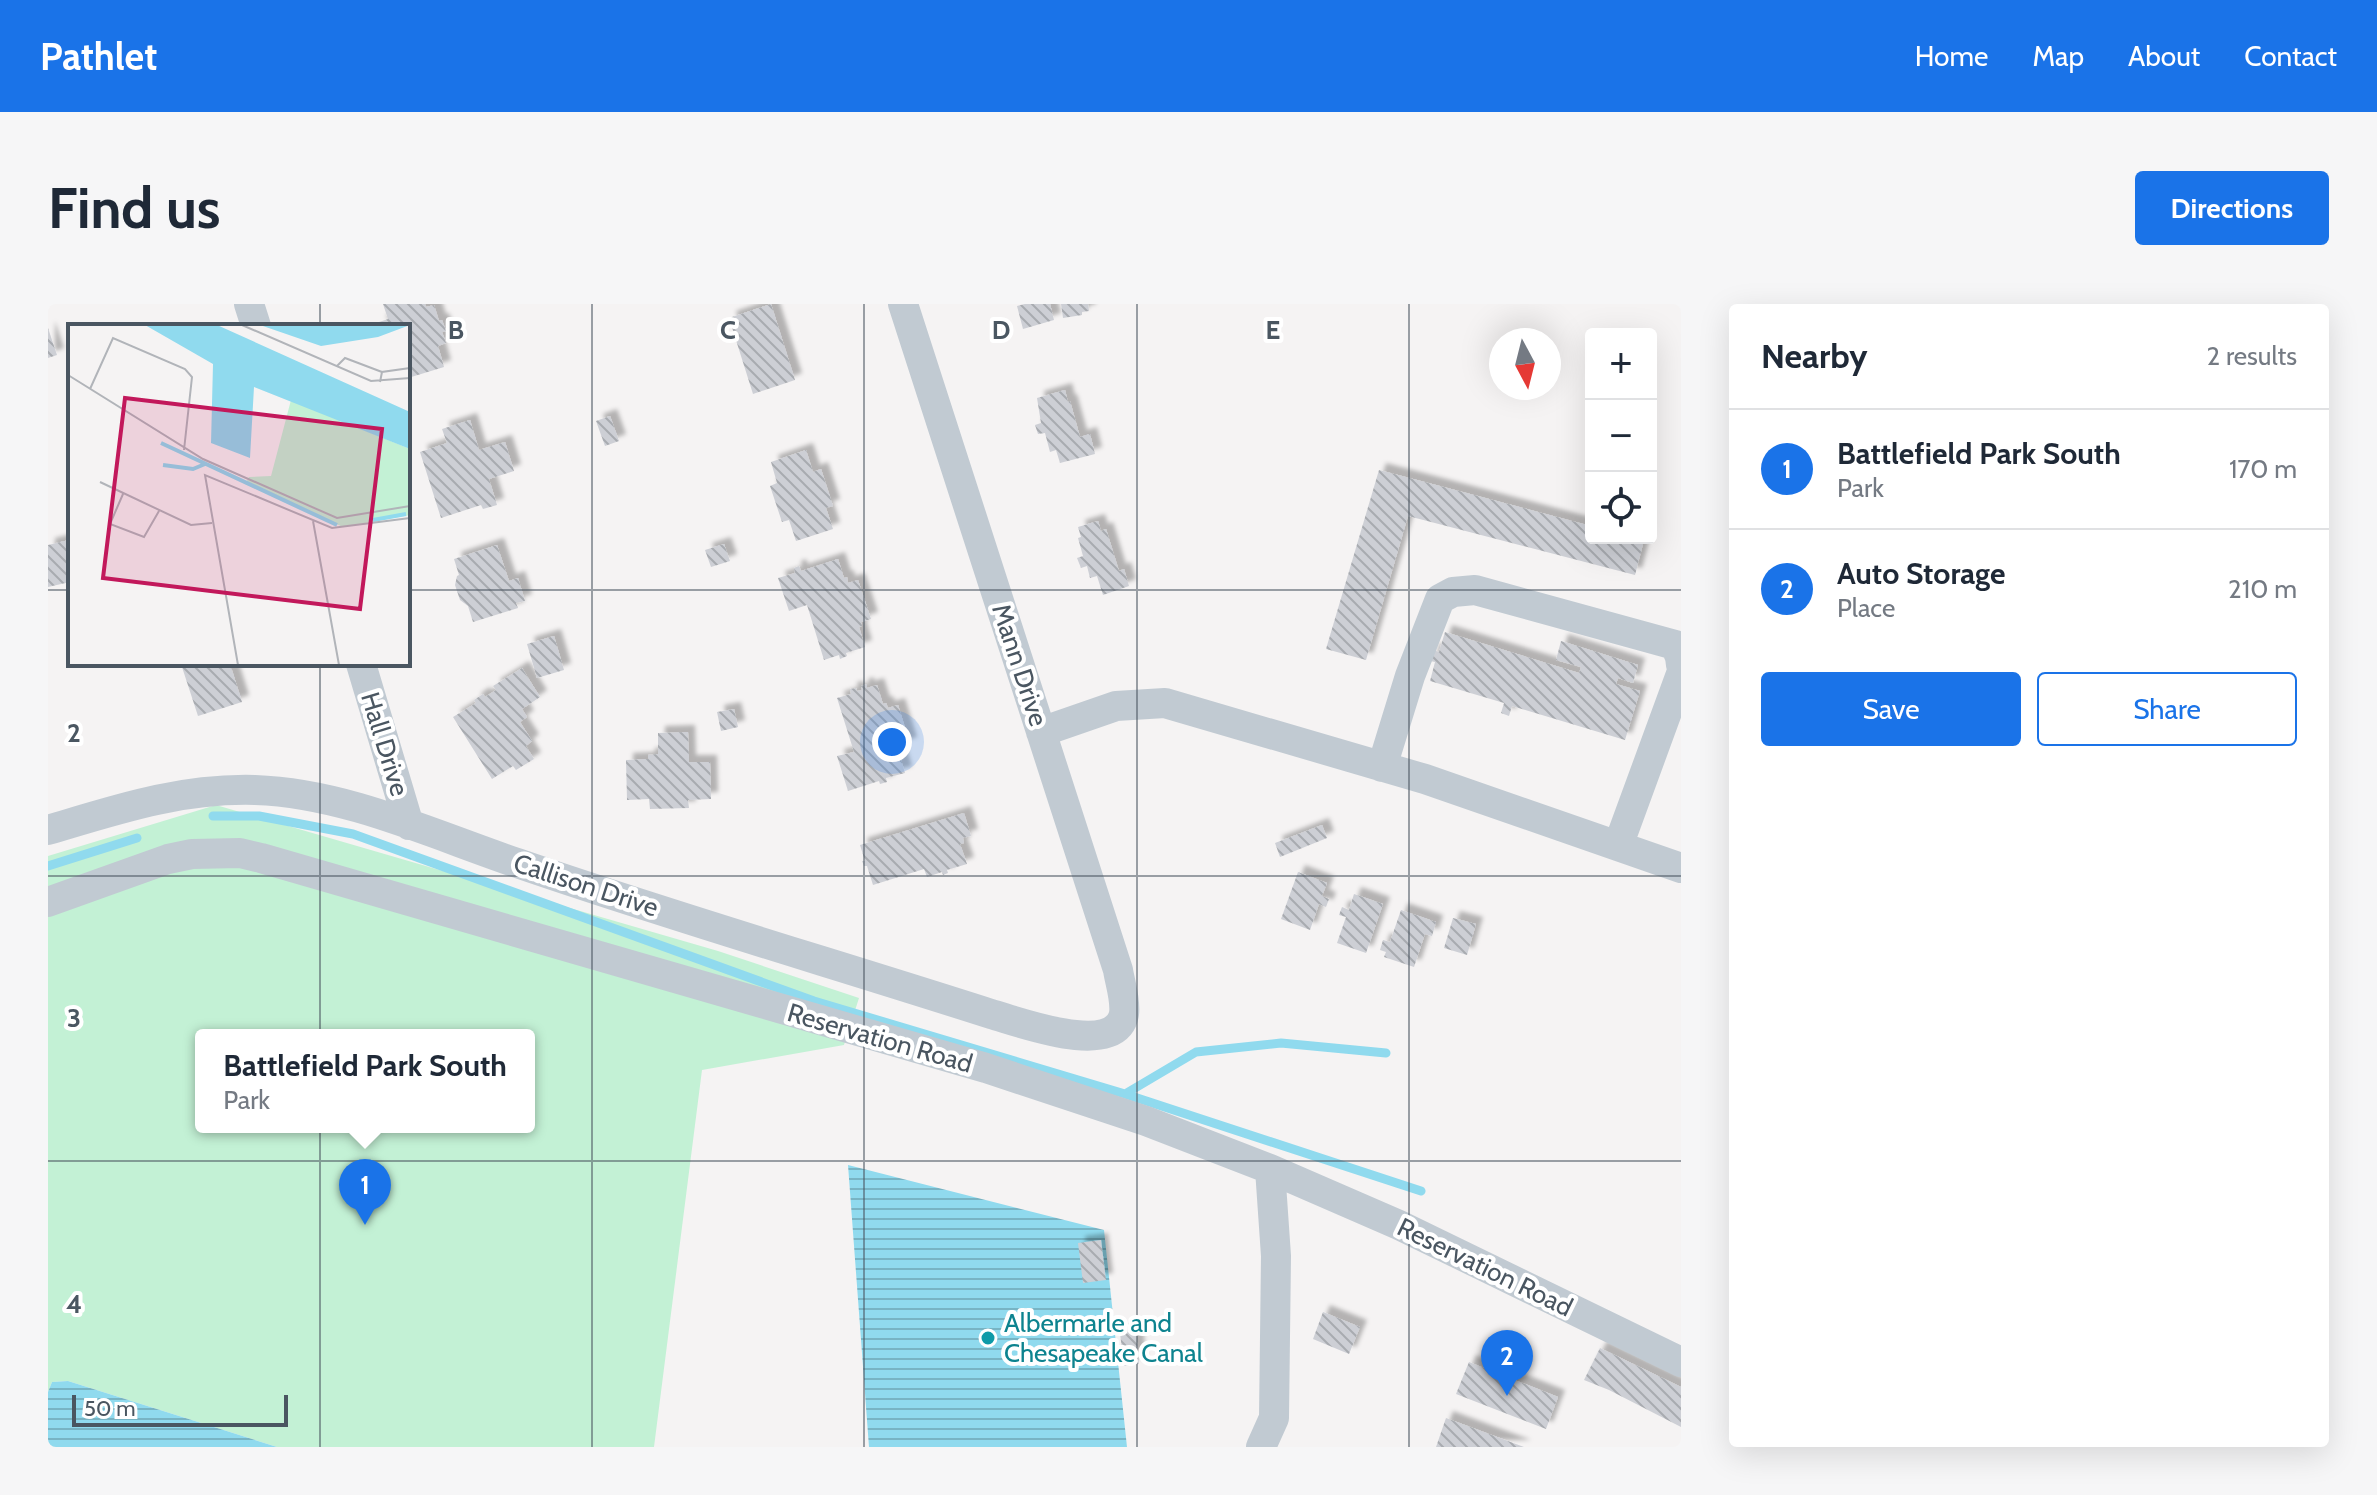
<!DOCTYPE html>
<meta charset="utf-8">
<style>
:root{--surface:#fff;--page:#f6f6f7;--text:#1f2937;--muted:#747a83;--line:#e0e1e3;--accent:#1a73e8}
body{margin:0;font-family:Cabin,sans-serif;background:var(--page);color:var(--text)}
.controls{position:absolute;right:24px;top:24px;display:grid;overflow:hidden;border-radius:8px;box-shadow:0 8px 32px #0002}
.controls button{width:72px;height:72px;display:grid;place-items:center;padding:0;border:0;border-bottom:2px solid var(--line);background:var(--surface);color:var(--text);font:40px sans-serif}
.compass{position:absolute;left:1441px;top:24px;width:72px;height:72px;border-radius:50%;background:var(--surface);box-shadow:0 8px 32px #0002;rotate:173deg}
.scale{position:absolute;left:24px;bottom:20px;width:216px;box-sizing:border-box;padding-left:8px;border:4px solid #4a5661;border-top:0;font-size:22px;line-height:28px;white-space:nowrap;color:#4a5661;-webkit-text-stroke:6px #fff;paint-order:stroke}
.you{position:absolute;left:844px;top:438px;width:28px;height:28px;margin:-20px;border:6px solid #fff;border-radius:50%;background:#1a73e8;box-shadow:0 0 0 12px #1a73e833}
.badge{display:grid;place-items:center;width:52px;height:52px;border-radius:50%;background:var(--accent);color:#fff;font-size:26px;font-weight:700}
.pin{position:absolute;translate:-50% -66px;filter:drop-shadow(0 2px 4px #0008)}
.pin::after{content:'';position:absolute;top:42px;width:28px;height:24px;background:inherit;clip-path:polygon(0 0,100% 0,50% 100%)}
.popup{position:absolute;left:147px;top:725px;width:340px;height:104px;box-sizing:border-box;display:grid;place-content:center;border-radius:8px;background:var(--surface);filter:drop-shadow(0 2px 6px #0005);font-size:26px;white-space:nowrap;color:var(--muted)}
.popup b{font-size:30px;color:var(--text)}
.popup::after{content:'';position:absolute;left:50%;top:100%;margin-left:-16px;border:16px solid transparent;border-top-color:var(--surface)}
.list{margin:0;padding:0;list-style:none}
h2{display:flex;justify-content:space-between;align-items:center;height:104px;margin:0;padding:0 32px;font-size:34px}
h2 small{font-size:26px;font-weight:400;color:var(--muted)}
.list li{display:grid;grid-template-columns:52px 1fr auto;gap:24px;align-items:center;box-sizing:border-box;height:120px;padding:0 32px;border-top:2px solid var(--line)}
.list b{display:block;font-size:30px;white-space:nowrap}
.list p{margin:0;font-size:26px;white-space:nowrap;color:var(--muted)}
.list em{font-size:26px;font-style:normal;color:var(--muted)}
.actions{display:flex;gap:16px;padding:24px 32px}
.actions a{flex:1;padding:18px 0;border:2px solid var(--accent);border-radius:8px;text-align:center;font-size:28px;color:var(--accent)}
.actions .main{background:var(--accent);color:#fff}
.icon{flex:none;width:44px;height:44px;fill:none;stroke:currentColor;stroke-width:2;stroke-linecap:round;stroke-linejoin:round}
.map{position:relative;flex:none;width:1633px;height:1143px;overflow:hidden;border-radius:8px}
header{display:flex;align-items:center;gap:48px;box-sizing:border-box;height:112px;padding:0 40px;background:var(--accent);color:#fff}
header strong{font-size:38px}
nav{display:flex;gap:44px;margin-inline-start:auto;font-size:28px}
.intro{display:flex;align-items:center;justify-content:space-between;box-sizing:border-box;height:192px;padding:0 48px}
h1{margin:0;font-size:56px}
.button{padding:20px 36px;border-radius:8px;background:var(--accent);color:#fff;font-size:28px;font-weight:700}
main{display:flex;gap:48px;padding:0 48px}
aside{flex:1;background:var(--surface);border-radius:8px;box-shadow:0 8px 32px #0002}
.map>svg:first-child{display:block}
</style>
<header>
<strong>Pathlet</strong>
<nav><a>Home</a><a>Map</a><a>About</a><a>Contact</a></nav>
</header>
<div class="intro"><h1>Find us</h1><a class="button">Directions</a></div>
<main>
<div class="map">
<svg width="1633" height="1143" viewBox="0 0 1633 1143">
<defs>
<pattern id="water-rules" width="6" height="5" patternUnits="userSpaceOnUse" patternTransform="scale(2)"><rect width="6" height="5" fill="#90daee"/><path d="M0 2.5h6" fill="none" stroke="#78b4c4"/></pattern>
<pattern id="building-back-hatch" width="6" height="6" patternUnits="userSpaceOnUse" patternTransform="scale(2)"><rect width="6" height="6" fill="#cdcfd5"/><path d="M-1 5l2 2M0 0l6 6M5-1l2 2" fill="none" stroke="#a8abb0"/></pattern>
<filter id="shadow"><feDropShadow dx="7" dy="-7" stdDeviation="2" flood-color="#0004"/></filter>
</defs>
<rect width="100%" height="100%" fill="#f5f3f3"/>
<!-- green -->
<path fill="#c3f1d5" fill-rule="evenodd" d="M168 501 670 647 811 694 796 741 654 766 606 1143H229L20 1077 4 1078 0 1088V552ZM153 731H481V823H153Z"/>
<!-- water -->
<path fill="url(#water-rules)" d="M800 861 1056 926 1079 1143H821Z
M20 1077 229 1143H0V1088L4 1078Z"/>
<g fill="none" stroke-linecap="round" stroke-linejoin="round">
<!-- stream -->
<path stroke="#90daee" stroke-width="9" d="M165 512H211L305 530 766 697 1077 790 1373 887
M0 562 89 534
M1077 790 1148 748 1233 739 1338 749"/>
</g>
<!-- building -->
<path fill="url(#building-back-hatch)" filter="url(#shadow)" d="M335 0H377L378 3 386 1 391 17 394 16 398 27 394 28 398 39 390 42 396 63 360 74V22H333L331 18 340 15Z
M723 0 747 76 705 90 681 14Z
M977 0H1002L1006 16 975 25 969 2Z
M1013 0H1040L1041 7 1034 8V11L1015 14Z
M0 24 9 51 0 54Z
M1017 86 1020 98 1022 97 1032 133 1042 130 1047 150 1012 159 1008 146 1002 148 997 129 990 130 987 121 993 119 989 94Z
M562 112 571 137 557 142 548 117Z
M422 116 431 146 457 138 466 167 441 175 449 201 435 205 433 201 393 214 372 148 399 139 394 125Z
M758 146 765 168 773 165 785 202 778 204 785 225 748 237 741 216 734 218 722 182 729 179 723 158Z
M1331 166 1543 222V234L1596 236 1587 271 1360 212 1318 356 1278 345Z
M1050 217 1053 227 1058 225 1071 267 1076 265 1081 282 1055 291 1049 272 1042 274 1039 262 1033 264 1029 254 1035 252 1030 234 1033 233 1030 223Z
M21 236 22 278 0 283V241Z
M676 240 682 257 663 263 657 246Z
M449 241 461 277 470 274 477 297 468 299 470 304 425 318 420 302 412 296 407 281 409 272 411 271 406 255Z
M790 255 796 274 799 273 800 279 810 276 823 315 813 318 814 322 811 323 817 343 798 349 799 352 792 355 791 351 776 356 759 301 741 307 730 274 747 269 746 264 751 262 753 267Z
M1397 328 1531 369 1533 363 1508 356 1513 337 1590 361 1585 379 1570 374 1568 380 1592 387 1577 436 1464 402 1461 412 1453 409 1456 399 1382 377 1387 358 1382 357 1385 346 1391 348Z
M506 332 516 366 489 374 479 340Z
M133 360H182L194 398 150 412Z
M474 364 492 393 474 405 479 413 472 418 484 437 478 442 486 455 468 466 465 462 444 475 405 413 428 399 426 396 435 390 437 393 448 386 445 382Z
M819 380V384L829 381 835 400 838 399 840 404 850 401 862 440 853 443 854 448 851 449 857 469 838 474 839 478 832 480 831 477 800 487 789 452 806 448 789 394 803 390 802 385 808 384 809 387 814 386 813 382Z
M686 405 690 423 673 427 669 408Z
M640 428 641 458H662L663 495 640 496 641 504 602 505 601 495 579 496 578 456 600 455V451L610 450V429Z
M916 509 923 532 915 534 916 539 912 540 919 560 899 566 900 569 895 571 894 568 879 573 876 565 825 581 819 562H816L814 557H817L812 541Z
M1274 521 1279 534 1232 553 1227 539Z
M1250 568 1279 579 1274 592 1281 595 1278 603 1271 600 1262 626 1233 615Z
M1306 590 1335 600 1318 649 1289 639 1298 613 1291 611 1294 603 1301 606Z
M1353 606 1388 618 1384 632 1377 630 1366 663 1336 653 1338 648 1332 646 1335 636 1342 638Z
M1405 614 1428 620 1419 651 1396 644Z
M1053 936 1058 976 1035 979 1030 939Z
M1275 1008 1312 1023 1301 1050 1265 1035Z
M1088 1027 1091 1060 1076 1062 1072 1029Z
M1552 1044 1633 1083V1123L1561 1086 1536 1076Z
M1421 1058 1510 1093 1498 1125 1408 1090Z
M1398 1114 1476 1143H1388Z"/>
<g fill="none" stroke-linecap="round" stroke-linejoin="round">
<!-- minor -->
<path stroke="#c1cad2" stroke-width="30" d="M201 0 208 22
M313 360 361 521
M993 428 1068 402 1117 399 1377 475 1633 564
M1334 463 1362 372 1392 295 1405 288 1427 286 1627 341 1632 353 1633 361
M0 526C70 505 133 484 207 486 299 489 388 532 475 561 629 614 787 660 943 710 969 717 1068 755 1076 710 1078 696 1072 679 1070 666L855 0
M1570 542 1633 370
M0 598 120 555 144 550 192 549 213 554 938 764 1098 817 1222 865 1351 921 1633 1058
M1213 1143 1226 1114 1228 952 1222 865"/>
</g>
<!-- grid -->
<path fill="none" stroke="#4a5661" stroke-width="2" stroke-opacity="0.55" d="M272 0V22M544 0V1143M816 0V1143M1089 0V1143M1361 0V1143M0 286H22M360 286H1633M272 360V1143M0 572H1633M0 857H1633"/>
<!-- markers -->
<circle fill="#0f9aa8" stroke="#fff" stroke-width="3" cx="940" cy="1034" r="8"/>
<g text-anchor="middle" dominant-baseline="central" stroke-width="8" stroke-linejoin="round" paint-order="stroke">
<!-- street labels -->
<g font-size="26" fill="#4a5661" stroke="#fff">
<text transform="translate(972 361) rotate(72)">Mann Drive</text>
<text transform="translate(337 440) rotate(73)">Hall Drive</text>
<text transform="translate(538 581) rotate(18)">Callison Drive</text>
<text transform="translate(832 734) rotate(16)">Reservation Road</text>
<text transform="translate(1437 963) rotate(26)">Reservation Road</text>
</g>
<!-- culture labels -->
<g font-size="26" fill="#0d838f" stroke="#fff" text-anchor="start">
<text x="956" y="1019">Albermarle and<tspan x="956" dy="30">Chesapeake Canal</tspan></text>
</g>
</g>
<!-- overview -->
<g transform="translate(20 20)">
<rect width="342" height="342" fill="#f5f3f3"/>
<path d="M223 76 342 125V191L275 203 177 160 181 153 203 152Z" fill="#c3f1d5"/>
<path d="M77 1H149L342 88V125L186 63 182 134 143 119 145 40ZM192 1H342L310 13 253 22Z" fill="#90daee"/>
<path fill="none" stroke="#90daee" stroke-width="4" d="M93 119 269 201M95 141 125 145 137 140M305 196 338 190"/>
<path fill="none" stroke="#b1b4b9" stroke-width="2" d="M174 1 303 57 342 54M269 42 277 34 314 48M0 51 135 135 269 194 342 182M312 58 314 48 342 44M22 65 45 14 117 45 124 53 116 126M32 158 123 201 144 199M55 170 42 200 76 213 91 187M245 197 271 341M170 341 137 151 264 204 342 194"/>
<path fill="#c2185b" fill-opacity="0.15" stroke="#c2185b" stroke-width="4" d="M57 74 314 105 292 285 35 254Z"/>
<rect width="342" height="342" fill="none" stroke="#4a5661" stroke-width="4"/>
</g>
<g font-size="26" text-anchor="middle" font-weight="bold" fill="#4a5661" stroke="#fff" stroke-width="8" stroke-linejoin="round" paint-order="stroke">
<text x="408" y="35">B</text>
<text x="680" y="35">C</text>
<text x="953" y="35">D</text>
<text x="1225" y="35">E</text>
<text x="26" y="438">2</text>
<text x="26" y="723">3</text>
<text x="26" y="1009">4</text>
</g>
</svg>
<div class="controls">
<button>+</button>
<button>−</button>
<button><svg class="icon" aria-label="locate" viewBox="0 0 24 24"><circle cx="12" cy="12" r="6"/><path d="M12 2v4M12 18v4M2 12h4M18 12h4"/></svg></button>
</div>
<svg class="compass" viewBox="-18 -18 36 36"><path d="M0-13l5 13h-10z" fill="#e53935"/><path d="M0 13l5-13h-10z" fill="#747a83"/></svg>
<div class="scale">50 m</div>
<div class="you"></div>
<div class="pin badge" style="left:317px;top:921px">1</div>
<div class="popup"><b>Battlefield Park South</b>Park</div>
<div class="pin badge" style="left:1459px;top:1092px">2</div>
</div>
<aside>
<h2>Nearby<small>2 results</small></h2>
<ul class="list">
<li><span class="badge">1</span><div><b>Battlefield Park South</b><p>Park</p></div><em>170 m</em></li>
<li><span class="badge">2</span><div><b>Auto Storage</b><p>Place</p></div><em>210 m</em></li>
</ul>
<div class="actions"><a class="main">Save</a><a>Share</a></div>
</aside>
</main>
